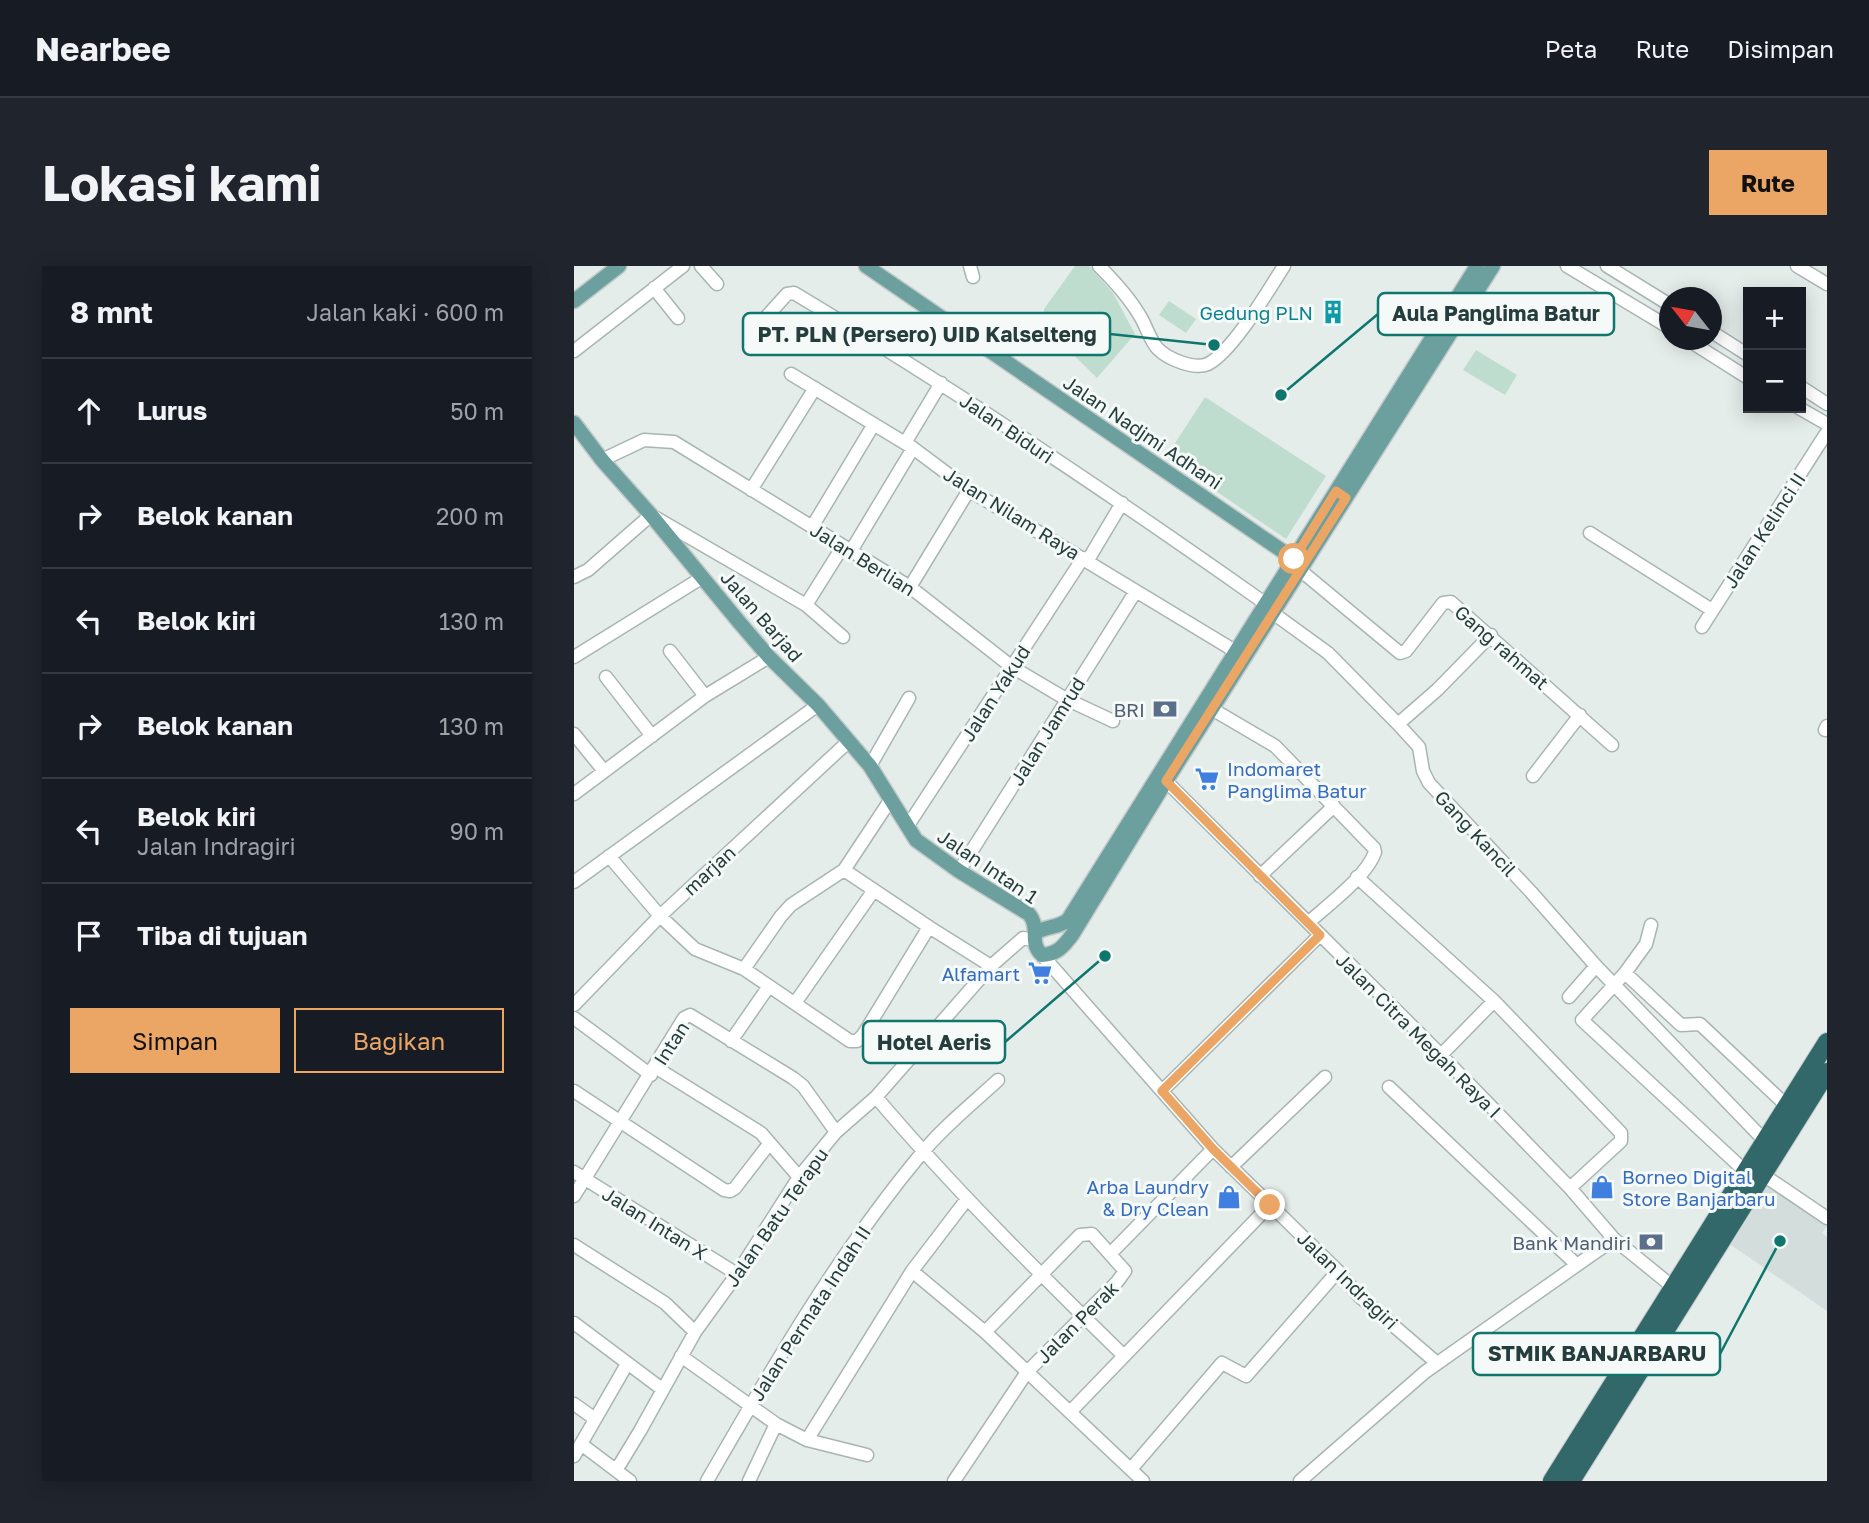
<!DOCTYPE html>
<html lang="id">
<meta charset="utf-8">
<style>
:root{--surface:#171b24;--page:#20242c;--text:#f1f3f6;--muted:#9ea1a6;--line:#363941;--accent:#eba565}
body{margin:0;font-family:"Golos Text",sans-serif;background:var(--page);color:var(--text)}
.controls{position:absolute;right:21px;top:21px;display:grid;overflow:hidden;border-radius:0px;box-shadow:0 4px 18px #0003}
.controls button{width:63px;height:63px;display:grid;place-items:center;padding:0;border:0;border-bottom:2px solid var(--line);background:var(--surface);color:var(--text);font:35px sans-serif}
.compass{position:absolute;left:1085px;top:21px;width:63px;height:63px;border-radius:50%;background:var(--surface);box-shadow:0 4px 18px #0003;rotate:301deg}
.stop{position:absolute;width:21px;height:21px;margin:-16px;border:5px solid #eba565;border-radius:50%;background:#fff}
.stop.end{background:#eba565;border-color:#fff;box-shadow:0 2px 7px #0008}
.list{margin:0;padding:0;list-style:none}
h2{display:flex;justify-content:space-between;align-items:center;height:91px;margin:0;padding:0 28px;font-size:30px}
h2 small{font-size:23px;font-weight:400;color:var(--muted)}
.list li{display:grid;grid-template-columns:46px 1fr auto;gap:21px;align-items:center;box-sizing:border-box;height:105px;padding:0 28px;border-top:2px solid var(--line)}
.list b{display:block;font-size:26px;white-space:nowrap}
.list p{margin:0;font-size:23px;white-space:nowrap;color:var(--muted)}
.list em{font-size:23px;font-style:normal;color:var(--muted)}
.actions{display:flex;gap:14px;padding:21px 28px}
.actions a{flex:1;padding:16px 0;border:2px solid var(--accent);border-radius:0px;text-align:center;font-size:24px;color:var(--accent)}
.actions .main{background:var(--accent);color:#111}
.icon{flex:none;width:38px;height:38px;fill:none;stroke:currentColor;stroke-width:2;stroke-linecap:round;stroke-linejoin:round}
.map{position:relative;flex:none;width:1253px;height:1215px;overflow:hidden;border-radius:0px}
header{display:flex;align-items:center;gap:42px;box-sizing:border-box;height:98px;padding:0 35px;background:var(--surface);border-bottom:2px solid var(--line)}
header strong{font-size:33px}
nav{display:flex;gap:38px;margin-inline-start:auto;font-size:24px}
.intro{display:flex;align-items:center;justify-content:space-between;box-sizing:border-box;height:168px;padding:0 42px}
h1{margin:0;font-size:49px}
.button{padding:18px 32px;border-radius:0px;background:var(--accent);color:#111;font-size:24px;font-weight:700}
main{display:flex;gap:42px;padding:0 42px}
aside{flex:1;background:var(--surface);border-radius:0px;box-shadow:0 4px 18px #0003}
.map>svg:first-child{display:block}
</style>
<header>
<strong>Nearbee</strong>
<nav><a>Peta</a><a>Rute</a><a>Disimpan</a></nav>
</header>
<div class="intro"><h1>Lokasi kami</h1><a class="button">Rute</a></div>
<main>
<aside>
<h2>8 mnt<small>Jalan kaki · 600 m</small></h2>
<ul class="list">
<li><svg class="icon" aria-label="ahead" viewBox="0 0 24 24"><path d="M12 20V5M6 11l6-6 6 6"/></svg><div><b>Lurus</b></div><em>50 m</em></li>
<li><svg class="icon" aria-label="right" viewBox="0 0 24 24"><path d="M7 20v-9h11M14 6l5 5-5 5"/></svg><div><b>Belok kanan</b></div><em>200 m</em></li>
<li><svg class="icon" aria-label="left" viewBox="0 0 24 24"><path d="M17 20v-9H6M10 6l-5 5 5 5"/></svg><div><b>Belok kiri</b></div><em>130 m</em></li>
<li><svg class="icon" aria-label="right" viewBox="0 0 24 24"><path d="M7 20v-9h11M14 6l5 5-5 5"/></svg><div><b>Belok kanan</b></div><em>130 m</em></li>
<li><svg class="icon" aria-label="left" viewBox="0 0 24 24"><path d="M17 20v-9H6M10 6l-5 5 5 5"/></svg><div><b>Belok kiri</b><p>Jalan Indragiri</p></div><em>90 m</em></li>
<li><svg class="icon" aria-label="arrive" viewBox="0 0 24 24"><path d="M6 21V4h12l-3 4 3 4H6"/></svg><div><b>Tiba di tujuan</b></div></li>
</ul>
<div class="actions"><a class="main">Simpan</a><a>Bagikan</a></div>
</aside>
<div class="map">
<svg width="1253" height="1215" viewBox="0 0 1253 1215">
<rect width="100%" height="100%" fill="#e5edeb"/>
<!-- built -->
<path fill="#d3dddb" d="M1200 910 1253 948V960L1248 967 1253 971V1045L1157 979Z"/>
<!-- green -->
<path fill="#bfddce" d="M501 0H515L539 27 561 68 523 112 470 60V43Z
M595 35 622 53 612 67 585 49Z
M902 84 943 109 931 129 889 104Z
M631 131 752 210 712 273 592 191Z"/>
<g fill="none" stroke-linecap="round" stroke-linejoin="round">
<!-- minor casing -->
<g stroke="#a8b5b3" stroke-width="15">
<path id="minor" d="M127 0 143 18
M396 0 399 11
M525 0C541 16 555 31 566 50 572 59 576 75 584 83 594 93 620 104 634 98 659 85 694 25 710 0
M993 0 1096 62
M1033 0 1096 39
M1223 0 1253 18
M80 22 104 52
M1138 66 1174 89
M177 68 213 28 220 27C382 124 538 229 692 338
M1114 74 1174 112
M0 85 109 0
M217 108 339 182 395 224 661 385
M1227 121 1253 138
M1225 142 1253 158
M331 177 367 117
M28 194 70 174 100 176 336 321 438 401 492 433 539 455
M177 224 241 122
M238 261 300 158
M1016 267 1138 344
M277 285 339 182
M514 294 548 237
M726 304 826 387 832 385 869 337 877 336 1038 479
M0 311 14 304 77 249 232 339 269 371
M336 321 395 224
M232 339 269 280
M699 347 754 387 824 458 845 481 849 505 855 517 957 626 1022 700 1191 875
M1128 361 1253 166
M96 385 131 430
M0 391 129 311
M32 411 78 470
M638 443 701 480 800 582 801 586C793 610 754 639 735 656
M824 458 863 424 917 369
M1251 464 1253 460
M0 468 30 505
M296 500 335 432
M959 510 1006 449
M592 515 867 789 996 922 1040 973 1099 1021
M0 528 131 430 195 391
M333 561 509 292
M35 590 86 650 121 683 170 703 276 775H283L289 769 355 661
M270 604 355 661 417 700
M385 605 562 325
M686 610 760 540
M783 611 920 735 1047 867V875L996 922
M0 616 244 439
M468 689 639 883 764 1005 785 1030 863 1097
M170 703 207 650 217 639 270 604 317 533
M1051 707 1072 678 1077 659
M995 731 1022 700
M221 737 300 624
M0 739 86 650 275 475
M0 752 77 809
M157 775 195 720
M867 789 920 735
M81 801 187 867 225 911
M815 821 1003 999
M0 825 150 924 156 925 161 922 195 878
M588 825 746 669
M302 831C379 922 464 1006 549 1089
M657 901 751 811
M0 906 163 1008
M1172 906 1008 754 1051 707 1107 759 1126 758 1213 840
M1188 908 1253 952
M0 930 110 752 116 749 219 812 229 820 262 866
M0 979 91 1037 121 1066
M536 988 639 883
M338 1005 393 933
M0 1057 88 1123
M107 1090 202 1158 233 1174 338 1005 411 1066 569 1215
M0 1138 21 1153
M497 1145 696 939
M233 1174 293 1189
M7 1178 56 1215
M0 1190 53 1098
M40 1203 46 1198 66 1165 121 1066 163 1008 225 911 262 866 302 831 417 700 449 672 459 674
M557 1203 648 1097 672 1110 764 1005
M133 1215C198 1102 263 989 347 888 369 861 398 838 424 814
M175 1215 202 1158
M380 1215 453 1106 543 1016 551 1005 518 968 506 969 411 1066
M726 1215 851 1106 1040 973"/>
</g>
<!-- major casing -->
<g stroke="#c2c9c9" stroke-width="17">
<path id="major" d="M292 0 720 293
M0 35 45 0
M0 157 28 194 77 249 165 356 195 391 244 439 296 500 342 574 385 605 455 648C467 663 454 676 468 689 483 688 489 681 498 669L592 515 919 0
M462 667C472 660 484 662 494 654L903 0"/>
</g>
<!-- highway casing -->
<g stroke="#c2c9c9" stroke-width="20">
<path id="highway" d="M978 1215 1253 776
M997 1215 1253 806"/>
</g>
<!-- minor -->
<use href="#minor" stroke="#fff" stroke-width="12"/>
<!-- major -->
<use href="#major" stroke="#6ca09f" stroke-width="14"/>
<!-- highway -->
<use href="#highway" stroke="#326869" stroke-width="18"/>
</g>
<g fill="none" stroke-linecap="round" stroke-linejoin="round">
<!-- route -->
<path stroke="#eba565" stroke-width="9" d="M696 939 639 883 588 825 746 669 592 515 772 232 762 225 720 293"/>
</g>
<!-- icons -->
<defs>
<g id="building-bare" transform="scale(1.89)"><path d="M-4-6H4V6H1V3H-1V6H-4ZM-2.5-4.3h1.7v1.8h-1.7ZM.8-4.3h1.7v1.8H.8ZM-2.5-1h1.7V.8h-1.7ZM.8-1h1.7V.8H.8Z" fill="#0f9aa8" stroke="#f5faf8" stroke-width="2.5" paint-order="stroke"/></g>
<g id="bank-bare" transform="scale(1.89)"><path d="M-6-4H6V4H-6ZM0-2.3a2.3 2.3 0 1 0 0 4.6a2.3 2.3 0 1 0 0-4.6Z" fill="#5c6f8a" stroke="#f5faf8" stroke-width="2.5" paint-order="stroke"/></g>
<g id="supermarket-bare" transform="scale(1.89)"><path d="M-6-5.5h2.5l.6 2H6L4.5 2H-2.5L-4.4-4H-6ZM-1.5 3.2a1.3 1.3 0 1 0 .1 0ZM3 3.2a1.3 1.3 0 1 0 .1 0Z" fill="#3f7fe0" stroke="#f5faf8" stroke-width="2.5" paint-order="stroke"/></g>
<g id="shop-bare" transform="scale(1.89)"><path d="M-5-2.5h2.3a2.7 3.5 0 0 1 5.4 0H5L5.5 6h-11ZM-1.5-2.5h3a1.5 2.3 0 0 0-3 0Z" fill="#3f7fe0" stroke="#f5faf8" stroke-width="2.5" paint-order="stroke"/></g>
</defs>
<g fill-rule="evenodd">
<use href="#building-bare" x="759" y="46"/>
<use href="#bank-bare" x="591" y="443"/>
<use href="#supermarket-bare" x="633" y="513"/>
<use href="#supermarket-bare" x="466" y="707"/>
<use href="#shop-bare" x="1028" y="921"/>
<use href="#shop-bare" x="655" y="931"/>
<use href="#bank-bare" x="1077" y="976"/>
</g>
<g text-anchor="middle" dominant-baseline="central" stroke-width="6" stroke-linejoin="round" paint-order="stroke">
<!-- culture labels -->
<g font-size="19" fill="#0d838f" stroke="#f5faf8" text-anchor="end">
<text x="739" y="46">Gedung PLN</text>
</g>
<!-- street labels -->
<g font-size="19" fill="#253e3d" stroke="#f5faf8">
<text transform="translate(433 162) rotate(34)">Jalan Biduri</text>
<text transform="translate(569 166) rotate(34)">Jalan Nadjmi Adhani</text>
<text transform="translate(438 247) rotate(32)">Jalan Nilam Raya</text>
<text transform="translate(1190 264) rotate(-57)">Jalan Kelinci II</text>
<text transform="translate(289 293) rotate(32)">Jalan Berlian</text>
<text transform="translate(188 350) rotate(49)">Jalan Barjad</text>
<text transform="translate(928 381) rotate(41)">Gang rahmat</text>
<text transform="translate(421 427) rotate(-57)">Jalan Yakud</text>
<text transform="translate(473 465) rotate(-58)">Jalan Jamrud</text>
<text transform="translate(902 567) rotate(47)">Gang Kancil</text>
<text transform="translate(414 600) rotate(34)">Jalan Intan 1</text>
<text transform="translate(135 604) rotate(-43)">marjan</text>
<text transform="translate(845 769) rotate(45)">Jalan Citra Megah Raya I</text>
<text transform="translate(97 777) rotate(-57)">Intan</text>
<text transform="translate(202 951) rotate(-55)">Jalan Batu Terapu</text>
<text transform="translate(81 957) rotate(32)">Jalan Intan X</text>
<text transform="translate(774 1014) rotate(44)">Jalan Indragiri</text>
<text transform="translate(236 1047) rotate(-57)">Jalan Permata Indah II</text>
<text transform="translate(503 1056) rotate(-45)">Jalan Perak</text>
</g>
<!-- service labels -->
<g font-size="19" fill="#4e5e75" stroke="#f5faf8" text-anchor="end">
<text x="571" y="443">BRI</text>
<text x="1057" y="976">Bank Mandiri</text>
</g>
<!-- shop labels -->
<g font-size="19" fill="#366cbe" stroke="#f5faf8" text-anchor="start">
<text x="653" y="502">Indomaret<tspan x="653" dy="22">Panglima Batur</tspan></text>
<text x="446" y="707" text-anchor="end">Alfamart</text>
<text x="1048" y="910">Borneo Digital<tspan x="1048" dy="22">Store Banjarbaru</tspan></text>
<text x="635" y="920" text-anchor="end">Arba Laundry<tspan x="635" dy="22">&amp; Dry Clean</tspan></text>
</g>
</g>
<!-- callouts -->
<path fill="none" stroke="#0f766e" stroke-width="2.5" d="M707 129L804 48M640 79L536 68M531 690L431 776M1206 975L1146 1088"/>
<g fill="#0f766e" stroke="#f5faf8" stroke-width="2.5">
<circle cx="707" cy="129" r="7"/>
<circle cx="640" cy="79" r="7"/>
<circle cx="531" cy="690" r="7"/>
<circle cx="1206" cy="975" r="7"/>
</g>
<g fill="#f5faf8" stroke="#0f766e" stroke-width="2.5">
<rect x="804" y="27" width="236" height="42" rx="7"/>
<rect x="169" y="47" width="367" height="42" rx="7"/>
<rect x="289" y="755" width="142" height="42" rx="7"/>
<rect x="899" y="1067" width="247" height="42" rx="7"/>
</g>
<g font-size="21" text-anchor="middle" font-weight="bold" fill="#253e3d">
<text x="922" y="55">Aula Panglima Batur</text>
<text x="353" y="76">PT. PLN (Persero) UID Kalselteng</text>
<text x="360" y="784">Hotel Aeris</text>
<text x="1023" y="1095">STMIK BANJARBARU</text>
</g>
</svg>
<div class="controls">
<button>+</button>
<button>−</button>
</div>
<svg class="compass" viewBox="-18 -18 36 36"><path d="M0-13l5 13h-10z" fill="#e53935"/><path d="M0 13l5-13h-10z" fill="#9ea1a6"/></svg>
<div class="stop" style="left:720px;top:293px"></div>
<div class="stop end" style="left:696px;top:939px"></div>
</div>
</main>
